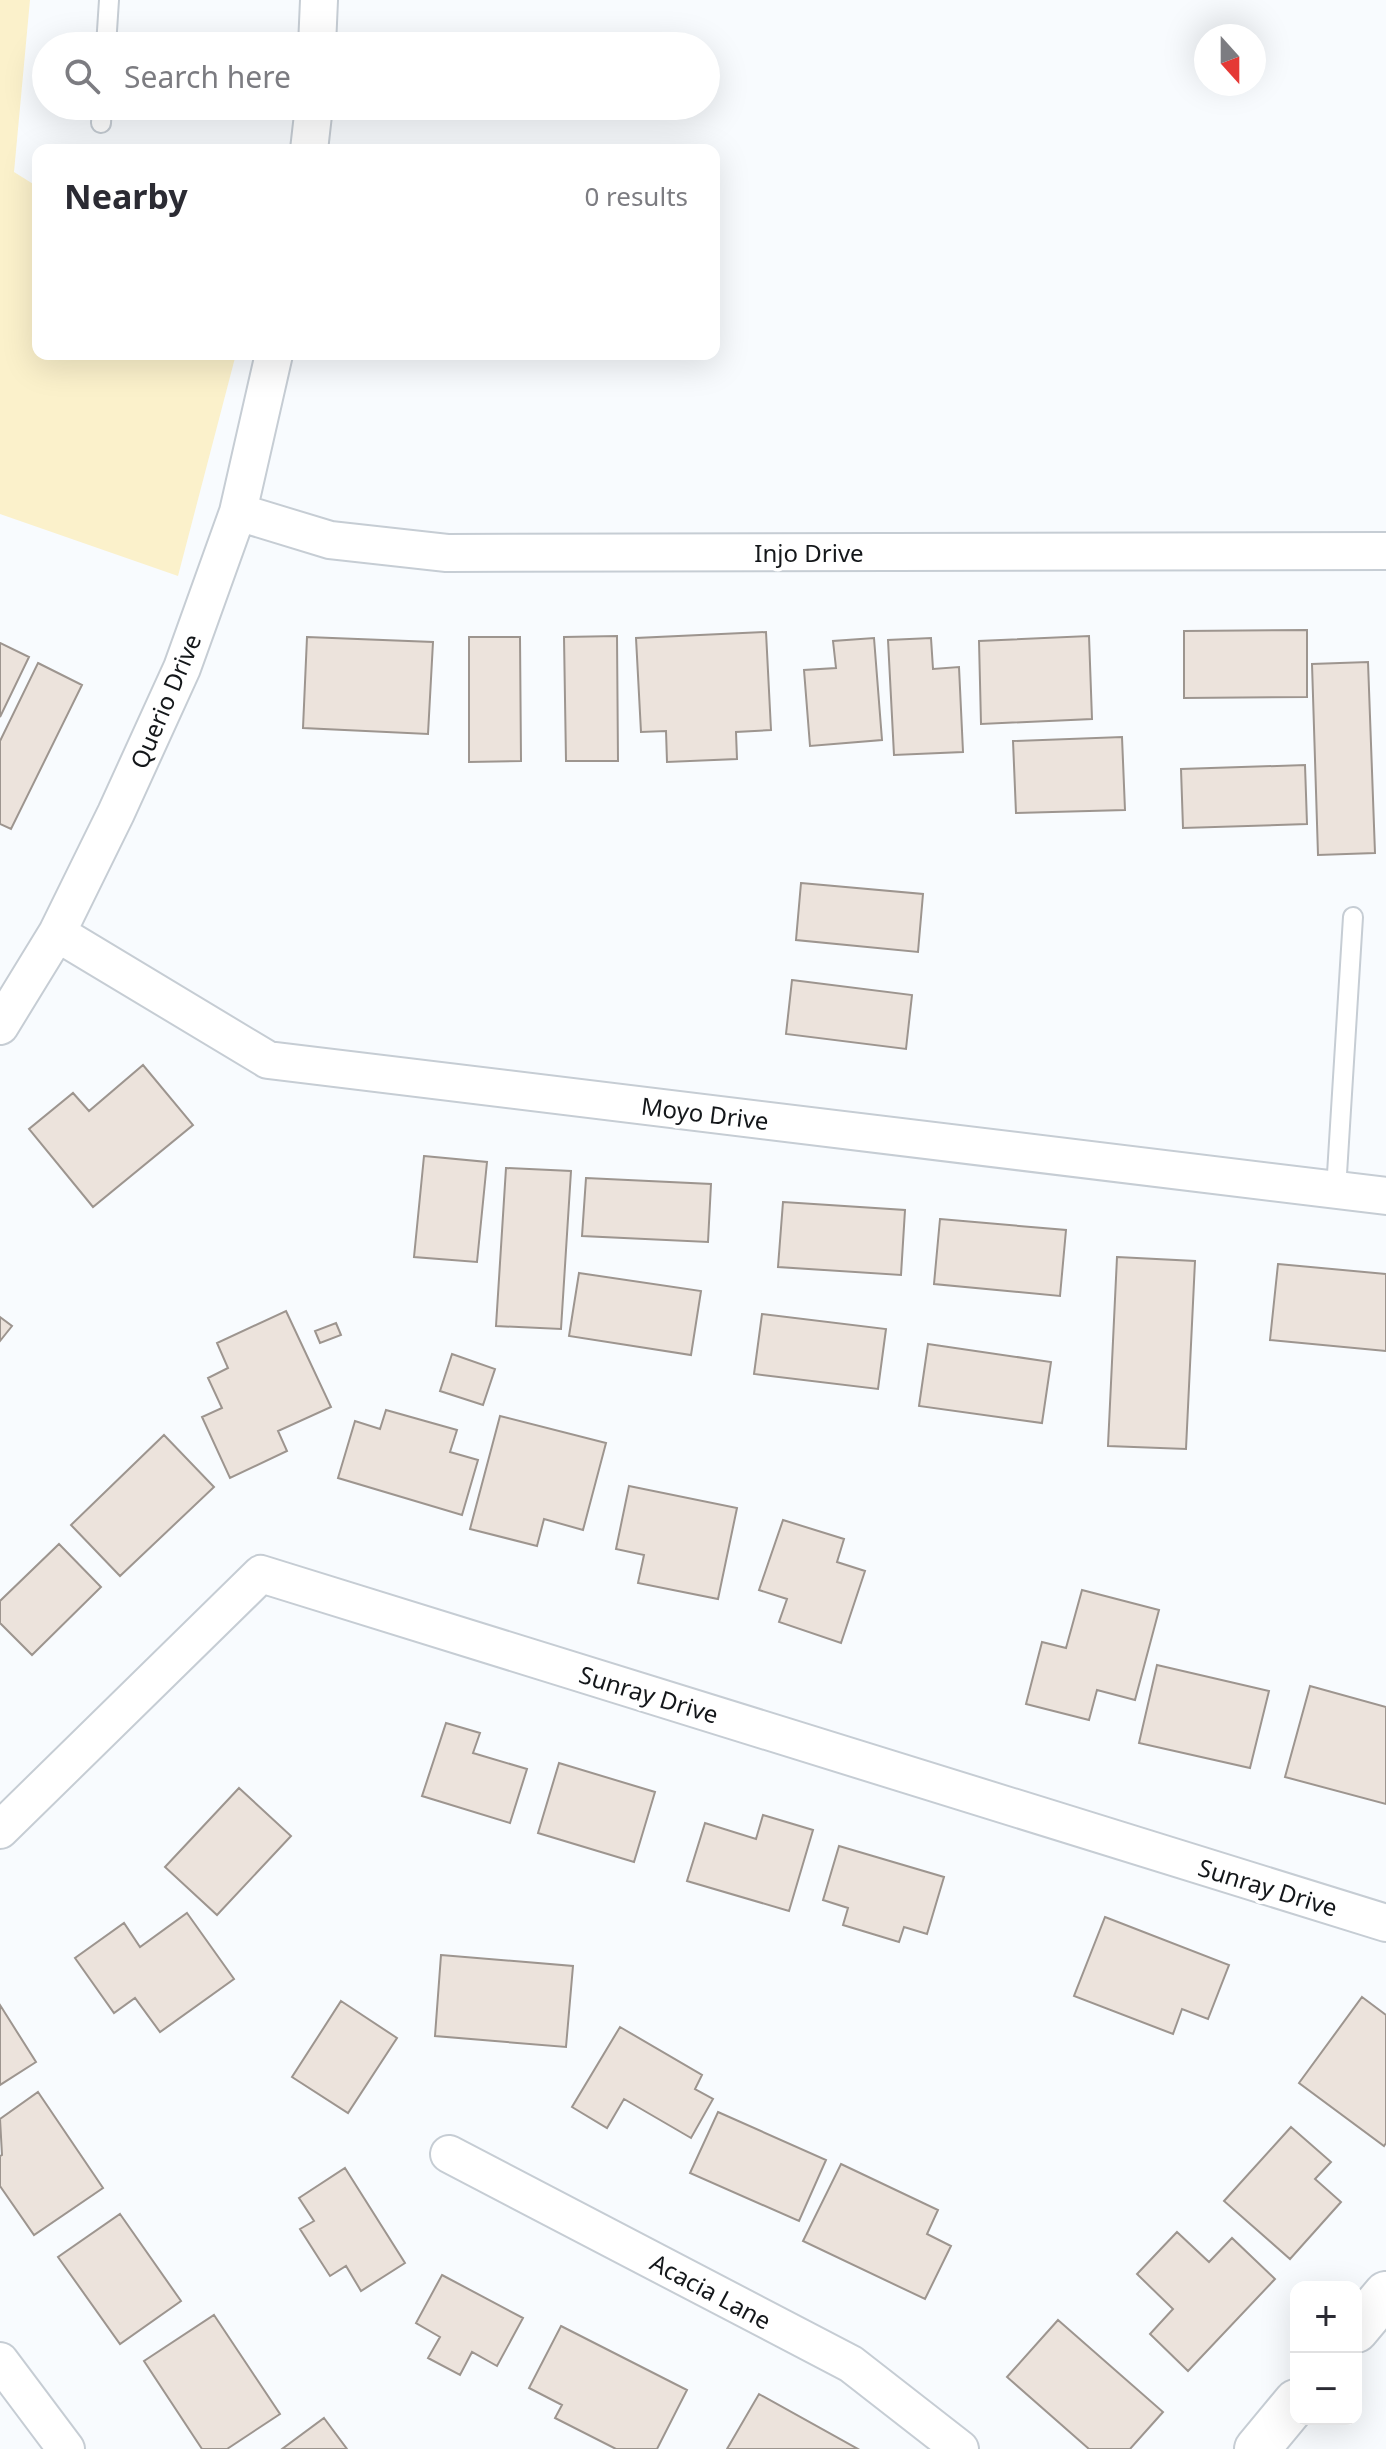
<!DOCTYPE html>
<meta charset="utf-8">
<style>
:root{--surface:#fff;--page:#f2f2f3;--text:#2b2b33;--muted:#7c7c81;--line:#e1e1e2}
body{margin:0;font-family:"Noto Sans",sans-serif;background:var(--page);color:var(--text)}
.controls{position:absolute;right:24px;bottom:24px;display:grid;overflow:hidden;border-radius:16px;box-shadow:0 8px 32px #0002}
.controls button{width:72px;height:72px;display:grid;place-items:center;padding:0;border:0;border-bottom:2px solid var(--line);background:var(--surface);color:var(--text);font:40px sans-serif}
.compass{position:absolute;left:1194px;top:24px;width:72px;height:72px;border-radius:50%;background:var(--surface);box-shadow:0 8px 32px #0002;rotate:159deg}
.list{margin:0;padding:0;list-style:none}
h2{display:flex;justify-content:space-between;align-items:center;height:104px;margin:0;padding:0 32px;font-size:34px}
h2 small{font-size:26px;font-weight:400;color:var(--muted)}
.icon{flex:none;width:44px;height:44px;fill:none;stroke:currentColor;stroke-width:2;stroke-linecap:round;stroke-linejoin:round}
.map{position:relative;flex:none;width:1386px;height:2449px;overflow:hidden}
.search{position:absolute;background:var(--surface);box-shadow:0 8px 32px #0002;left:32px;top:32px;width:688px;height:88px;display:flex;align-items:center;gap:20px;box-sizing:border-box;padding:0 28px;border-radius:44px;color:var(--muted);font-size:30px}
.panel{position:absolute;background:var(--surface);box-shadow:0 8px 32px #0002;left:32px;top:144px;width:688px;height:216px;border-radius:16px}
.map>svg:first-child{display:block}
</style>
<div class="map">
<svg width="1386" height="2449" viewBox="0 0 1386 2449">
<rect width="100%" height="100%" fill="#f8fbfe"/>
<!-- sand -->
<path fill="#fbf1cb" d="M0 0H30L14 172 38 187V354H236L178 576 0 514Z"/>
<!-- building -->
<path fill="#ece3dc" stroke="#9d958f" stroke-width="2" d="M1307 630V697L1184 698V631Z
M766 632 771 730 736 732 737 759 667 762 666 731 641 732 636 638Z
M617 636 618 761H566L564 637Z
M1089 636 1092 719 981 724 979 641Z
M307 637 433 642 428 734 303 728Z
M469 637H520L521 761 469 762Z
M874 638 882 740 810 746 804 670 836 668 833 641Z
M931 638 933 669 959 667 963 752 894 755 888 640Z
M0 643 29 657 0 717Z
M1368 662 1375 853 1318 855 1312 664Z
M38 663 82 685 11 829 0 824V741Z
M1122 737 1125 810 1016 813 1013 741Z
M1305 765 1307 824 1183 828 1181 769Z
M801 883 923 894 918 952 796 940Z
M792 980 912 995 906 1049 786 1034Z
M143 1065 193 1125 93 1207 29 1129 73 1093 89 1111Z
M424 1156 487 1162 477 1262 414 1257Z
M506 1168 571 1171 561 1329 496 1326Z
M586 1178 711 1184 708 1242 582 1236Z
M783 1202 905 1210 901 1275 778 1267Z
M940 1219 1066 1230 1060 1296 934 1284Z
M1117 1257 1195 1261 1186 1449 1108 1446Z
M1278 1264 1386 1274V1351L1270 1340Z
M579 1273 701 1291 691 1355 569 1336Z
M286 1311 331 1407 278 1431 287 1451 230 1478 202 1417 222 1408 208 1378 228 1368 217 1343Z
M762 1314 886 1329 878 1389 754 1374Z
M0 1317 12 1326 0 1341Z
M336 1323 341 1335 320 1343 315 1331Z
M928 1344 1051 1362 1042 1423 919 1406Z
M452 1354 495 1369 483 1405 440 1391Z
M386 1410 457 1430 450 1452 478 1460 462 1515 338 1478 355 1421 380 1429Z
M500 1416 606 1443 583 1530 544 1519 537 1546 470 1529Z
M164 1435 214 1487 120 1576 71 1525Z
M629 1486 737 1508 718 1599 638 1583 644 1555 616 1549Z
M783 1520 844 1539 837 1562 865 1571 841 1643 779 1622 787 1599 759 1590Z
M59 1544 101 1587 32 1655 0 1623V1601Z
M1082 1590 1159 1610 1135 1700 1097 1690 1089 1720 1026 1704 1042 1642 1066 1648Z
M1157 1665 1269 1691 1250 1768 1139 1743Z
M1310 1686 1386 1707V1804L1285 1777Z
M446 1723 480 1733 473 1753 527 1769 510 1823 422 1796Z
M559 1763 655 1792 634 1862 538 1833Z
M239 1788 291 1836 217 1915 165 1867Z
M763 1815 813 1830 789 1911 687 1881 705 1823 756 1839Z
M839 1846 944 1877 927 1934 904 1927 899 1942 843 1925 848 1908 823 1900Z
M187 1913 234 1979 160 2032 135 1998 114 2013 75 1958 124 1923 140 1947Z
M1105 1917 1229 1965 1208 2019 1182 2009 1173 2034 1074 1996Z
M441 1955 573 1966 566 2047 435 2036Z
M1362 1997 1386 2015V2143L1384 2146 1299 2083Z
M341 2001 397 2038 348 2113 292 2077Z
M0 2005 36 2062 0 2085Z
M620 2027 702 2075 695 2089 713 2099 691 2138 624 2099 607 2128 572 2107Z
M38 2092 103 2188 34 2235 0 2186V2156L2 2155 0 2119Z
M718 2112 826 2160 799 2221 690 2173Z
M1291 2127 1331 2162 1315 2179 1341 2202 1290 2259 1224 2201Z
M841 2164 938 2210 927 2234 951 2246 925 2299 803 2241Z
M345 2168 405 2263 361 2291 346 2266 330 2276 300 2229 314 2221 299 2198Z
M120 2214 181 2301 120 2344 58 2257Z
M1177 2232 1209 2262 1232 2238 1275 2279 1188 2371 1150 2334 1173 2309 1137 2274Z
M442 2275 523 2318 497 2366 472 2352 460 2375 428 2358 440 2337 416 2323Z
M214 2315 280 2414 227 2449H202L144 2361Z
M1058 2320 1163 2412 1130 2449H1089L1007 2377Z
M561 2326 687 2390 657 2449H616L555 2418 562 2405 529 2388Z
M759 2394 858 2449H727Z
M324 2418 347 2449H282Z"/>
<g fill="none" stroke-linecap="round" stroke-linejoin="round">
<!-- lane casing -->
<g stroke="#c6cdd4" stroke-width="22">
<path id="lane" d="M106 46 109 0
M101 123 102 106
M1336 1190 1353 917"/>
</g>
<!-- street casing -->
<g stroke="#c6cdd4" stroke-width="40">
<path id="street" d="M317 46 319 0
M309 150 314 106
M238 512 330 540 447 553 1386 551
M57 933 268 1060 1386 1196
M0 1026 57 933 116 813 182 668 238 512 274 354
M0 1830 261 1574 1386 1923
M449 2154 851 2364 960 2449
M0 2361 66 2449"/>
</g>
<!-- secondary casing -->
<g stroke="#c6cdd4" stroke-width="48">
<path id="secondary" d="M1356 2330 1386 2294
M1257 2449 1296 2402"/>
</g>
<!-- lane -->
<use href="#lane" stroke="#fff" stroke-width="18"/>
<!-- street -->
<use href="#street" stroke="#fff" stroke-width="36"/>
<!-- secondary -->
<use href="#secondary" stroke="#fff" stroke-width="44"/>
</g>
<g text-anchor="middle" dominant-baseline="central" stroke-width="7" stroke-linejoin="round" paint-order="stroke">
<!-- street labels -->
<g font-size="24" fill="#14171a" stroke="#fff">
<text x="809" y="552">Injo Drive</text>
<text transform="translate(165 701) rotate(-67)">Querio Drive</text>
<text transform="translate(705 1113) rotate(7)">Moyo Drive</text>
<text transform="translate(649 1694) rotate(17)">Sunray Drive</text>
<text transform="translate(1268 1887) rotate(17)">Sunray Drive</text>
<text transform="translate(711 2291) rotate(28)">Acacia Lane</text>
</g>
</g>
</svg>
<div class="controls">
<button>+</button>
<button>−</button>
</div>
<svg class="compass" viewBox="-18 -18 36 36"><path d="M0-13l5 13h-10z" fill="#e53935"/><path d="M0 13l5-13h-10z" fill="#7c7c81"/></svg>
<div class="search"><svg class="icon" aria-label="search" viewBox="0 0 24 24"><circle cx="10" cy="10" r="6"/><path d="M15 15l6 6"/></svg>Search here</div>
<section class="panel">
<h2>Nearby<small>0 results</small></h2>
<ul class="list">
</ul>
</section>
</div>
